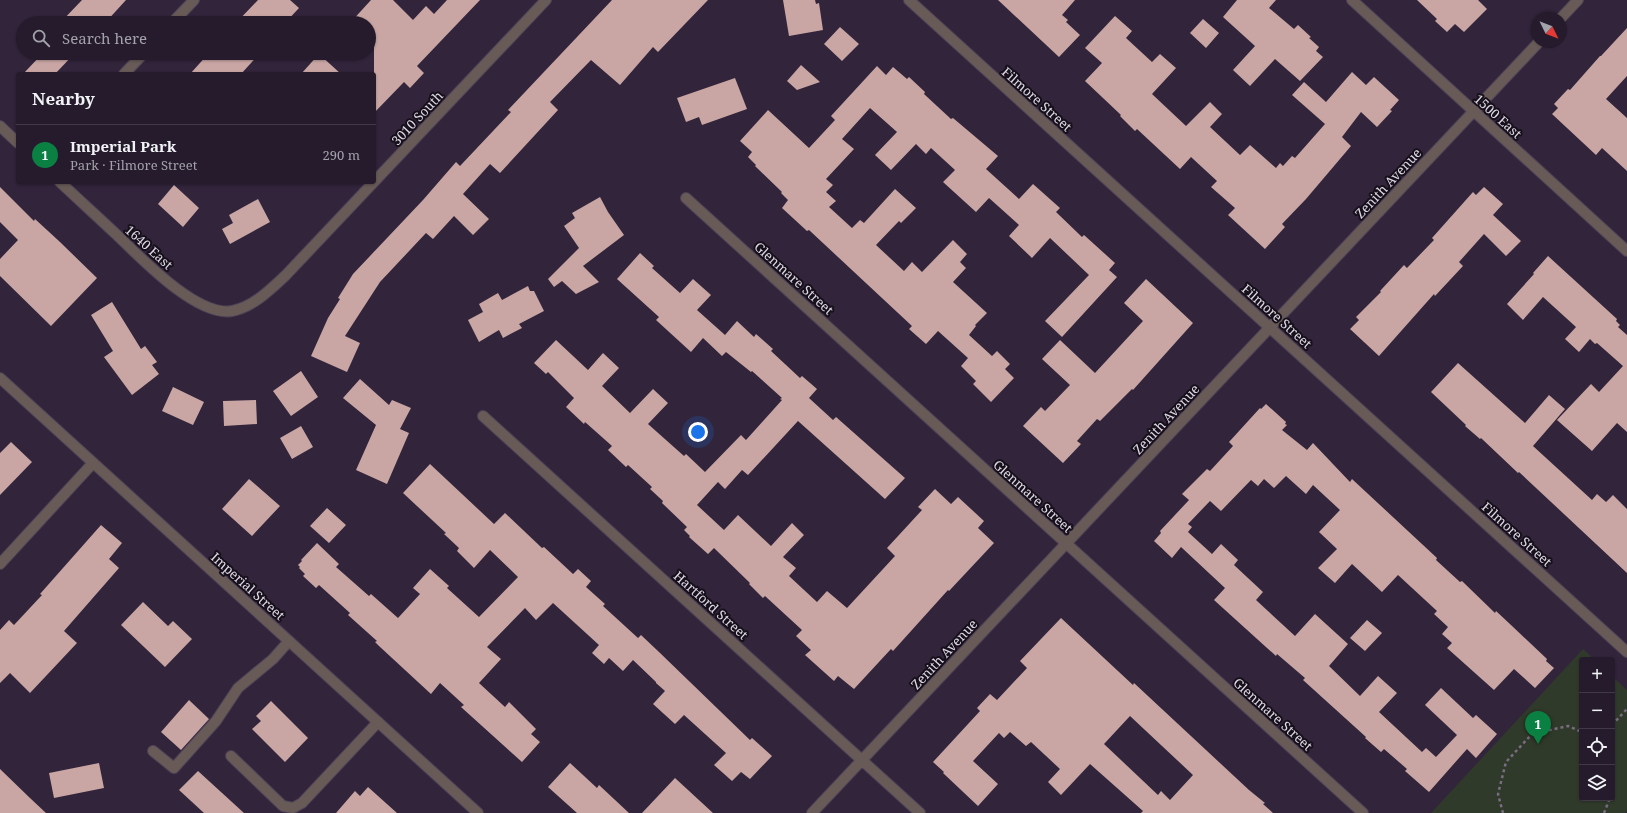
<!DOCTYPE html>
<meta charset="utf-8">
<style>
:root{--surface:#251b2c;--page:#312838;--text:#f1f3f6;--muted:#a3a1a9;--line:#423948;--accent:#0b8043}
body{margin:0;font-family:"Noto Serif",serif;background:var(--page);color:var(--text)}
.controls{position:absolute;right:12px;bottom:12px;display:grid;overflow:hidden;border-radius:4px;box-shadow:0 1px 3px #0004}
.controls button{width:36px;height:36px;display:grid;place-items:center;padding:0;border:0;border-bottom:1px solid var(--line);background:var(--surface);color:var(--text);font:20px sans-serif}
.compass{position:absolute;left:1531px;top:12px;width:36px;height:36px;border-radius:50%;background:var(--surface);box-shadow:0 1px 3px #0004;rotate:133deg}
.you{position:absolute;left:698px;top:432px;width:14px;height:14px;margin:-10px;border:3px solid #fff;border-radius:50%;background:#1a73e8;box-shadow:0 0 0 6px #1a73e833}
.badge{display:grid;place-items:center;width:26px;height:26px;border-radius:50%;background:var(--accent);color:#fff;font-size:13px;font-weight:700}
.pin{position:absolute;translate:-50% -33px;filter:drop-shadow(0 1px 2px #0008)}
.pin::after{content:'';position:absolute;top:21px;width:14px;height:12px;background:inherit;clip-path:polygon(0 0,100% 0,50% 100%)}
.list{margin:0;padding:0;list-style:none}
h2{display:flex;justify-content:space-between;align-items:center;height:52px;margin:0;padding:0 16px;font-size:17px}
h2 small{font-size:13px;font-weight:400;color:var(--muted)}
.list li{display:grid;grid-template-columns:26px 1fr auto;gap:12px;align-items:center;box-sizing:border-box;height:60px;padding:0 16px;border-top:1px solid var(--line)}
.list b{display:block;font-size:15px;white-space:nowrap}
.list p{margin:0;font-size:13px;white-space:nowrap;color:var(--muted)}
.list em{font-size:13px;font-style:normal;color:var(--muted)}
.icon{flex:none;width:22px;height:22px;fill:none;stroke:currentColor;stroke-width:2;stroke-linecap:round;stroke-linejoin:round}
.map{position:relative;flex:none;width:1627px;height:813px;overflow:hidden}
.search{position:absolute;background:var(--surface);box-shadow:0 1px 3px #0004;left:16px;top:16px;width:360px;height:44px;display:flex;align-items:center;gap:10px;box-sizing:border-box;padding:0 14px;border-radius:22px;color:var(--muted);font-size:15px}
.panel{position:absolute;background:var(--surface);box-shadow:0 1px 3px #0004;left:16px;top:72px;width:360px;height:112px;border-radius:4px}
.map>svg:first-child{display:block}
</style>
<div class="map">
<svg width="1627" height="813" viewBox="0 0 1627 813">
<rect width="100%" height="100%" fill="#31243b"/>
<!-- green -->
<path fill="#303a2a" d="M1583 649 1595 660H1582V798H1612V676L1627 690V811L1625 813H1431Z"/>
<!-- building -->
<path fill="#c9a6a4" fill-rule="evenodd" d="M82 0H126L105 23H60Z
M258 0H290L299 8 285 23H236Z
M371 0H393L413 20 426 6 434 14 447 0H480L417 66 424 73 410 88 404 82 374 113V33L369 38V23H350Z
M612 0H708L658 52 653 47 620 85 591 60 550 102 558 110 500 173 490 164 463 194 489 219 473 235 454 216 433 239 426 233 380 282 345 336 360 343 347 372 311 356 328 318 340 299 338 298 353 274 423 200 456 162 460 166 511 112 508 110Z
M783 0H815L816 4 819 3 823 30 789 36Z
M998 0H1075L1062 15 1068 20 1066 22 1080 35 1059 57Z
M1237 0H1276L1269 8 1294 29 1298 25 1311 37 1309 38 1319 47 1316 51 1323 57 1300 81 1275 59 1250 86 1233 70 1255 46 1223 17Z
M1417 0H1478L1487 9 1464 32 1455 24 1447 32 1435 21 1437 19Z
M1115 16 1132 31 1126 38 1152 62 1160 54 1176 68 1152 94 1186 126 1210 102 1222 114 1210 127 1240 155 1250 145 1276 168 1280 163 1283 166 1292 156 1295 158 1325 124 1292 95 1304 82 1326 102 1352 72 1366 85 1374 77 1399 100 1390 110 1392 111 1377 127 1361 112 1342 137 1351 146 1306 199 1282 224 1285 227 1265 249 1228 215 1235 208 1211 187 1217 181 1191 157 1180 169 1137 129 1135 131 1120 116 1121 115 1085 81 1102 63 1085 48Z
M1203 19 1219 33 1206 48 1190 33Z
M840 27 859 44 842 61 824 44Z
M1627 28V76L1606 99 1627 118V171L1602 148 1596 155 1552 114 1558 108 1554 104 1568 89 1570 90 1600 56H1601Z
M43 53H75L55 74H23Z
M209 53H260L241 74H190Z
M319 54 341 74H301Z
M801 65 820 82 797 90 787 81Z
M877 66 886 75 893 67 907 79 909 77 925 92 924 94 951 119 953 118 998 156 986 169 1019 199 1033 184 1060 208 1056 212 1082 237 1084 235 1115 263 1109 270 1117 277 1062 337 1045 321 1089 275 1050 238 1032 258 1009 236 1019 225 989 198 976 212 943 182 955 170 931 148 926 154 916 144 891 170 875 155 897 132 870 108 842 139 854 149 826 179 833 185 826 192 836 201 829 207 852 228 860 220 864 223 895 189 916 208 901 223 899 221 876 245 904 271 912 262 922 272 953 240 967 254 960 262 966 268 953 282 987 313 975 325 976 326 969 335 992 356 997 351 1010 364 1005 369 1014 378 991 402 973 384 976 381 961 366 968 358 938 331 926 344 909 329 912 326 809 230 807 231 782 208 788 200 781 193 782 192 755 166 756 165 748 157 752 152 740 141 768 110 809 148 835 120 831 116Z
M735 78 747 109 702 125 699 117 686 122 677 98Z
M174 185 199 208 183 227 158 204Z
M0 187 34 221 35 219 60 242 97 278 51 326 0 276V259L18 240 0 222Z
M1484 187 1503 204 1493 215 1521 241 1506 256 1484 234 1459 262 1463 266 1435 296 1434 294 1379 356 1350 329 1359 320 1356 317 1381 292 1380 291 1404 265 1407 268 1434 240 1432 238 1473 192 1476 195Z
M600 197 608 212 624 235 583 266 599 282 576 294 562 281 554 287 548 279 579 248 564 226 575 218 572 213Z
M258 199 270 222 230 244 222 229 233 223 229 215Z
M640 253 654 266 652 268 680 293 693 279 711 295 697 310 725 335 737 321 754 337 756 334 773 349 771 351 800 378 802 376 817 389 809 398 833 420 836 417 905 478 885 499 798 421 748 475 742 470 725 489 718 482 697 505 724 530 738 515 771 546 792 523 804 535 783 557 796 568 789 576 817 602 827 591 847 608 895 556 887 548 922 510 918 507 935 489 951 504 958 497 984 521 978 528 994 543 949 591 948 590 893 651 891 649 854 689 838 676 834 681 805 655 811 650 796 636 802 630 765 596 763 598 749 584 750 583 714 548 708 554 689 537 690 536 684 530 687 527 662 503 663 501 650 489 652 487 628 465 626 467 608 450 612 446 585 422 584 424 566 407 574 398 548 372 546 374 534 363 556 340 588 370 603 353 619 368 602 386 630 413 653 389 668 403 648 424 684 456 686 454 705 472 741 435 746 440 782 400 780 399 782 398 752 371 751 372 726 352 722 356 703 338 691 352 656 320 659 317 617 279Z
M1548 256 1617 319 1616 321 1620 325 1618 327 1627 335V432L1617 423 1592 451 1557 420 1591 384 1599 392 1623 366 1597 343 1595 344 1590 339 1579 352 1565 339 1576 327 1543 297 1523 320 1507 304 1534 274 1533 273Z
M1146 279 1193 323 1133 390 1132 389 1100 421 1097 419 1077 441 1081 444 1063 463 1023 426 1041 407 1045 411 1070 385 1042 359 1060 340 1095 373 1143 321 1124 303Z
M528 286 530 291H534L544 311 519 324 522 328 503 338 499 330 479 342 468 320 483 312 479 304 498 293 502 300Z
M112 302 141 349 145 346 157 362 152 365 159 374 132 395 104 357 113 351 91 315Z
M1458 363 1525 423 1549 395 1565 409 1533 446 1592 500 1597 494 1606 502 1613 495 1627 509V573L1519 472 1518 473 1481 438 1480 439 1465 426 1466 425 1431 392Z
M301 371 318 397 291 416 273 391Z
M360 379 389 405 392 400 411 408 400 429 409 433 387 484 356 470 376 425 343 398Z
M173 387 204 402 193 425 162 411Z
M256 400 257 424 224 426 223 401Z
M1266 404 1286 422 1285 424 1287 425 1282 430 1307 450 1313 443 1350 482 1352 479 1437 558 1436 560 1460 582 1462 581 1495 613 1496 611 1511 625 1547 659 1546 661 1554 668 1535 688 1514 669 1494 690 1447 648 1452 643 1442 634 1448 627 1434 614 1437 611 1398 575 1382 592 1352 564 1335 583 1318 568 1337 549 1319 532 1340 510 1313 485 1306 494 1286 476 1274 488 1264 479 1258 486 1251 480 1221 511 1210 501 1188 524 1192 527 1188 532 1212 554 1221 544 1238 560 1234 565 1263 592 1256 600 1295 636 1315 614 1348 644 1329 666 1360 696 1378 676 1397 693 1379 712 1422 752 1426 748 1436 757 1457 735 1425 705 1441 688 1473 718 1476 715 1497 734 1476 758 1467 749 1429 792 1405 771 1407 769 1384 749 1381 752 1365 738 1366 737 1303 680 1305 678 1277 654 1276 656 1214 600 1225 588 1181 547 1172 558 1154 541 1161 533 1160 531 1189 500 1182 494 1207 469 1210 471 1233 446 1229 442 1260 408 1261 409Z
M301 426 313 447 292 459 280 438Z
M11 442 32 462 0 495V453Z
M430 464 494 524 505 513 542 548 544 547 573 574 578 569 591 581 586 587 605 604 603 606 638 638 641 635 659 652 750 740 752 738 772 756 750 779 741 772 732 781 714 765 726 753 684 715 675 724 653 704 665 691 656 683V682L633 660 623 671 609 658 604 664 592 653 599 645 553 603 536 620 525 608 487 647 501 659 479 683 505 707 509 702 536 729 531 734 540 742 522 762 461 707 464 705 440 683 431 694 379 646 375 642 377 641 348 615 350 613 319 585 316 588 303 576 305 574 299 568 300 567 298 565 302 561 301 560 317 543 339 564 336 567 369 596 371 594 398 618 420 594 413 588 430 569 449 586 447 588 479 617 518 577 490 550 474 568 457 551 459 548 444 534 446 533 403 493Z
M249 479 280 506 252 536 222 509Z
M327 508 346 525 329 543 310 526Z
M101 525 122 543 109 559 119 568 64 631 77 643 30 693 10 673 0 683V630L9 620 14 625 42 595 40 594Z
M143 602 168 626 173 621 192 639 165 667 121 625Z
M1061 618 1133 685 1134 683 1249 790 1265 803 1263 804 1273 813H1141L1143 811 1090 764 1061 795 1048 782 1060 769 1031 742 1026 746 1010 732 1004 738 999 733 973 761 998 784 978 806 943 773 944 772 933 762 980 711 977 708 990 694 997 700 1027 668 1020 661ZM1130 716 1193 775 1170 800 1161 791 1158 795 1104 744Z
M1367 620 1382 633 1365 651 1350 638Z
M189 700 209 719 181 750 161 732Z
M271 701 308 738 285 762 252 729 261 721 256 716Z
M99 763 104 788 54 798 49 773Z
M570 763 597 788 599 785 629 813H577L548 787Z
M0 769 30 798 46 813H0Z
M198 771 244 813H204L179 790Z
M675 778 713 813H642Z
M368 787 397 813H336L355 791 360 796Z"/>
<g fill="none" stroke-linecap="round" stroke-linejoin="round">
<!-- lane casing -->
<g stroke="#4d4157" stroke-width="12">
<path id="lane" d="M153 751 174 768 216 721 238 688 273 659 289 641
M231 756 283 806 293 808 302 803 378 722"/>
</g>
<!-- street casing -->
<g stroke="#4d4157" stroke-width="12">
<path id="street" d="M909 0 1627 652
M1352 0 1627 251
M1561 18 1578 0
M172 23 194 0
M124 74 144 53
M0 126 18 143
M60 182C79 200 99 218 118 236 142 259 197 317 232 311 253 307 270 290 285 276L546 0
M686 198 1363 813
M0 378 478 813
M483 416 920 813
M0 564 93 463
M812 813 1539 42"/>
</g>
<!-- path -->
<path stroke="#786d81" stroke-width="2.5" stroke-dasharray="3 3" stroke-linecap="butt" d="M1612 725 1627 709
M1612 765 1613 769 1612 792
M1503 813 1498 794 1506 762 1532 734 1568 726 1582 732
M1604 813 1610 798"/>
<!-- lane -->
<use href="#lane" stroke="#685a57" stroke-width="10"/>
<!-- street -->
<use href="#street" stroke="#685a57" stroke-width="10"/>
</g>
<g text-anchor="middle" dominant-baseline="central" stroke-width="4" stroke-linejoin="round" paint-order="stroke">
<!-- street labels -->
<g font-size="13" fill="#e1d9e8" stroke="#16101a">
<text transform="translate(1037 99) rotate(42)">Filmore Street</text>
<text transform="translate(1498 116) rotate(42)">1500 East</text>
<text transform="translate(417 118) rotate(-47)">3010 South</text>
<text transform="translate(1388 183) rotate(-47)">Zenith Avenue</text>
<text transform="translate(149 247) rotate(42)">1640 East</text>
<text transform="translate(794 278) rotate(42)">Glenmare Street</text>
<text transform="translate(1277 316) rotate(42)">Filmore Street</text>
<text transform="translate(1166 419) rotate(-47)">Zenith Avenue</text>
<text transform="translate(1033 496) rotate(42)">Glenmare Street</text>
<text transform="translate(1517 534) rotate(42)">Filmore Street</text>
<text transform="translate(248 586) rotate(42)">Imperial Street</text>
<text transform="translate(711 605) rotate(42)">Hartford Street</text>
<text transform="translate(944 654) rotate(-47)">Zenith Avenue</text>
<text transform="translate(1273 714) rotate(42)">Glenmare Street</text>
</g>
</g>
</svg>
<div class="controls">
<button>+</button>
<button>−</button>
<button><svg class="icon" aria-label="locate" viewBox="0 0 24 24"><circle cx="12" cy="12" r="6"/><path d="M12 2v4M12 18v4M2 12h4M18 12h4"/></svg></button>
<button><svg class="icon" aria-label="layers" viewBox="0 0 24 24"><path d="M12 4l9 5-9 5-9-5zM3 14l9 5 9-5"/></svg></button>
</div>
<svg class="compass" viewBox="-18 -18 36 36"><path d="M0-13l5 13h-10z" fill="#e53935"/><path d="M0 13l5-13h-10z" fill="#a3a1a9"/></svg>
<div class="you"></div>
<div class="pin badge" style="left:1538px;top:744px">1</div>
<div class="search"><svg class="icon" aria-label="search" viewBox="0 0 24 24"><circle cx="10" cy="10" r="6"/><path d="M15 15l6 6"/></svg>Search here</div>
<section class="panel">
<h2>Nearby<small></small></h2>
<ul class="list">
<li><span class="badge">1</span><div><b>Imperial Park</b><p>Park · Filmore Street</p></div><em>290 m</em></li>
</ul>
</section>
</div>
